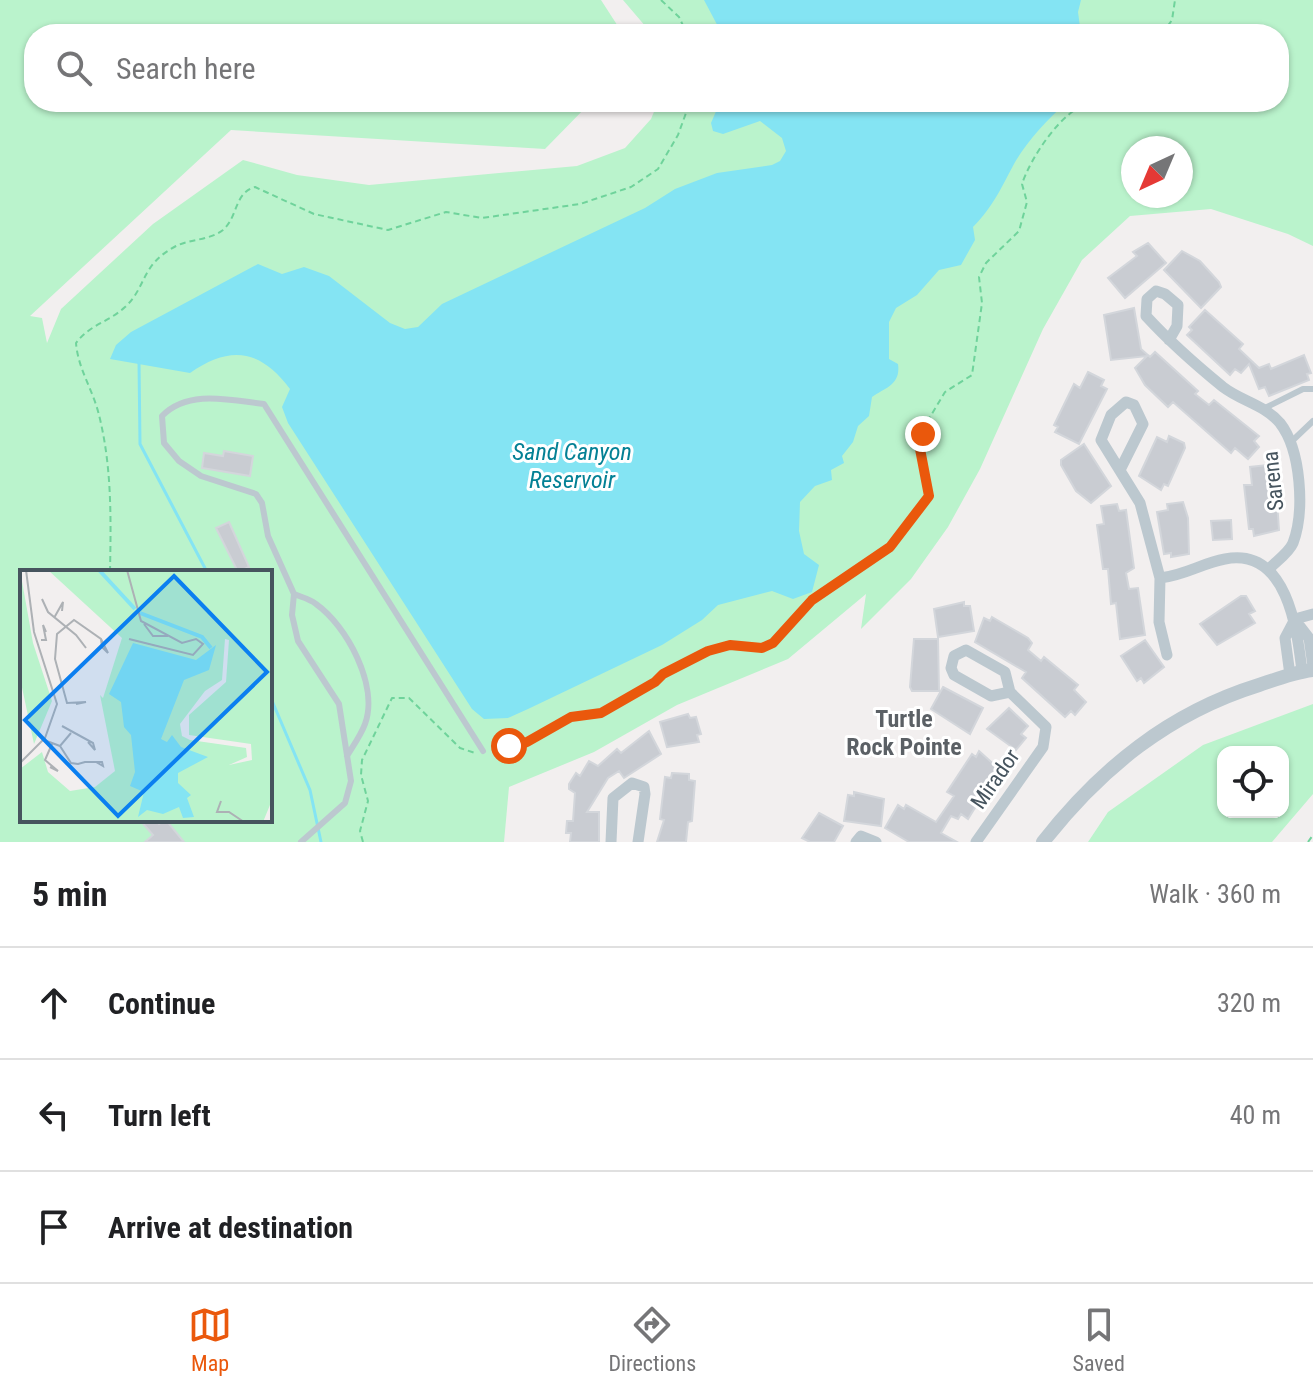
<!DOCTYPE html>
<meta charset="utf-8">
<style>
:root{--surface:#fff;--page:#f2f2f2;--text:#202124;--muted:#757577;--line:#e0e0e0;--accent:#ea580c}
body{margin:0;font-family:"Roboto Condensed",sans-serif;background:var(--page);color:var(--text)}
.controls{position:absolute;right:24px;bottom:24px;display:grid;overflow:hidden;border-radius:16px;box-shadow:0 2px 6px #0004}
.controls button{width:72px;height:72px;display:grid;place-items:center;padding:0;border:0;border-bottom:2px solid var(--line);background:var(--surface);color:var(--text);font:40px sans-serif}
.compass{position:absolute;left:1121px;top:136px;width:72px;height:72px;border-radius:50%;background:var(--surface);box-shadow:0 2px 6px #0004;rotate:224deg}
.stop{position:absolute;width:24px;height:24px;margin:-18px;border:6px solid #ea580c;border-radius:50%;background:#fff}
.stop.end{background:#ea580c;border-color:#fff;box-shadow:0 2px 8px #0008}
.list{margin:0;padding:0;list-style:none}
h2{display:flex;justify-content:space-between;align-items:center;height:104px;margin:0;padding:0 32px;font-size:34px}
h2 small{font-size:26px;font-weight:400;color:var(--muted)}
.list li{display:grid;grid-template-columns:52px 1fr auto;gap:24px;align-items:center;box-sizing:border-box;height:112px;padding:0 32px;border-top:2px solid var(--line)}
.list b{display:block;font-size:30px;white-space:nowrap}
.list em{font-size:26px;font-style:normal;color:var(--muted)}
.icon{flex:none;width:44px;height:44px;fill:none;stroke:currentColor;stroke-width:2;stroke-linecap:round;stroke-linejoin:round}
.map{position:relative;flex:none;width:1313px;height:842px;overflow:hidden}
.search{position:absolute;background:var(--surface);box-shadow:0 2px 6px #0004;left:24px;right:24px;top:24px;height:88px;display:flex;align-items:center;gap:20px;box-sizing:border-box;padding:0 28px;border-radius:32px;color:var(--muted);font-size:30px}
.sheet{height:440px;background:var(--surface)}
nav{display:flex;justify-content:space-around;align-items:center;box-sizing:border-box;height:112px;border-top:2px solid var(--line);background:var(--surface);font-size:22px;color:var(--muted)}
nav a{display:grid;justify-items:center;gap:4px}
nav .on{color:var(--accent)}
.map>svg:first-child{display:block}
</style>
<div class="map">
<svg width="1313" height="842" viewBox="0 0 1313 842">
<rect width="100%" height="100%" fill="#f2efef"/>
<!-- green -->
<path fill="#baf3cc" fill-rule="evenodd" d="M0 0H601L623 34H34V102H591L545 149 231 130 30 316 42 318 47 343 61 309 153 224 243 160 297 175 369 185 577 166 625 148 651 119 658 102H1279V34H652L623 0H1313V246L1288 234 1211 209 1130 216 1082 260 1043 329 980 469 948 527 911 579 861 629 866 594 788 659 677 705 594 752 509 787 504 842H0ZM1133 148H1181V196H1133ZM22 572H270V820H22Z
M1313 704V794L1272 842H1088L1108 812 1203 745ZM1283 752V812H1223V752Z"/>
<!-- water -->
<path fill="#84e4f3" d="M704 0H1081L1078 12 1081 34H722Z
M720 102H1067C1047 120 1027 141 1014 164 1001 188 993 207 973 227L975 240 961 265 939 270 917 295 896 308 889 322V359L898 364C901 385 885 388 872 397L869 416 858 426 853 442 842 456 844 463 831 470 832 480 815 486 800 502 799 531 804 554 819 565 812 592 793 599 772 591 718 605 702 620 662 645 528 709 508 718 484 719 472 709 288 423 282 407 290 389C260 349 230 345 190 373L110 359 116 345 131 332 258 264 282 274 304 267 329 276 390 323 405 329 418 327 442 304 645 208 675 189 717 173 772 165 780 161 786 151 782 138 760 121 723 134 713 131 711 123Z"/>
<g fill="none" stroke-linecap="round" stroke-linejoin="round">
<!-- stream -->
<path stroke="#84e4f3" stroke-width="3" d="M139 361 140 444 207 572
M270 696 310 790 321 842"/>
</g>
<!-- building -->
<path fill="#c9ccd2" stroke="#d3d6db" stroke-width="2" d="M1148 243 1166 263 1125 298 1108 278 1137 256 1133 252Z
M1182 251 1200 261 1219 282 1221 287 1201 308 1164 270Z
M1134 308 1141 349 1150 357 1155 352 1198 391 1195 394 1209 405 1214 400 1259 436 1254 441 1259 447 1248 459 1235 448 1231 453 1173 402 1168 407 1145 385 1135 368 1147 356 1111 360 1104 315Z
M1205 310 1243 344 1239 349 1259 368 1269 364 1271 369 1304 355 1311 373 1307 374 1309 380 1269 396 1265 387 1259 389 1249 364 1241 373 1235 369 1230 375 1187 335 1192 330 1189 327Z
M1088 372 1104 380 1101 386 1107 389 1079 444 1055 432 1058 427 1054 425 1074 384 1080 388Z
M1169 436 1184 443 1185 448 1168 486 1164 484 1161 490 1139 476 1157 437 1167 442Z
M1084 444 1111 486 1091 503 1076 491 1061 465V460Z
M224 451 253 456 250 476 202 468 204 453 223 456Z
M1267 465V473H1275L1279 530 1254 536 1253 529H1249L1244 485H1252L1250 467Z
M1183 502 1188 518 1189 554 1171 557V553L1164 554 1157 512 1168 510 1167 504Z
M1117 504 1119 511 1126 510 1134 568 1126 573 1129 589 1138 588 1145 635 1120 639 1116 603 1111 604 1108 569H1103L1097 525 1104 524 1101 506Z
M1231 520 1232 539 1213 540 1211 521Z
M229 522 249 567 238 572 216 528Z
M1241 596H1246L1255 611 1249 614 1255 623 1217 645 1200 624Z
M964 602V606H970L974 631 938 637 934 609Z
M992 617 1028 638 1032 643 1028 650 1041 661 1044 657 1078 685 1074 690 1086 702 1075 715 1071 711 1065 717 1022 678 1026 672 975 642 984 618 990 621Z
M914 639H938L939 691H912L910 687Z
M1145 640 1164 667 1144 683 1141 678 1137 681 1121 656Z
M943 687 983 708 970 734 931 709Z
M1009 708 1028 726 1021 734 1026 738 1016 750 987 729Z
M688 714 690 718 696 717 701 734 697 735 699 742 667 747 660 722Z
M649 731 661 754 624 778 619 771 608 778 587 812H599V842H570L571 833H566L567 821H573L575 793 569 789V784L576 773 580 776 589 761 598 766 617 749 621 753Z
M979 751 999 769 968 819 961 814 958 819 951 816 941 833 957 842H909L885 828 898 805 904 809 906 805 936 822 954 796 947 792 972 754 976 757Z
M672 773 689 774V780L695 781 692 821 688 822 686 842H657L664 820 660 819 665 777 671 778Z
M854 792 884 799 881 826 844 821 848 795 854 796Z
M819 813 843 826 834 842H810L802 838Z
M140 820H155L159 824 166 820 184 842H145L153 835Z"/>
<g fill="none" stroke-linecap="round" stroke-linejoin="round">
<!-- path -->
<path stroke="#6fd39b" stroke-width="2" stroke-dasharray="6 4" stroke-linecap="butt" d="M661 0 679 17 687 34
M1162 34 1172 20 1175 0
M110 572C111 519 112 467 99 415 93 390 78 369 76 343 89 325 109 322 125 307 147 287 140 265 176 246 191 239 210 240 223 230 238 217 234 193 255 187L314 214 388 230 446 212 482 218 580 204 631 187 658 169 678 135 690 102
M492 747 522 744 571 717 601 713 655 682 663 674 715 649 730 645 762 648 773 643 812 600 890 547 929 496 920 449 927 422 945 392 972 375 982 303 979 277 986 263 1019 231 1027 202 1022 184C1030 159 1064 105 1094 102 1107 101 1118 107 1131 102
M363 842 360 831 368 801 361 775 362 760 392 698H409L460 748 475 753
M1308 842 1313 835"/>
<!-- service -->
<path stroke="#bcc8cf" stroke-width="6" d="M1265 408 1303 389H1313
M1291 442 1313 421
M294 594C301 597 310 599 316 604 347 626 379 686 365 724 361 735 353 746 347 756
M301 842 345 803 351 781 339 704 298 641 292 615 294 594 268 536 262 503 256 494 201 476 179 461 164 443 162 416C188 389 230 400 264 404L483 751"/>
<!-- minor -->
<path stroke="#bcc8cf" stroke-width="11" d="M1169 340 1177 326 1178 305 1165 294 1156 291 1147 299 1146 316C1169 341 1196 365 1223 387 1241 401 1265 405 1280 423 1301 450 1305 511 1293 543 1289 553 1275 562 1268 570
M1121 468 1143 424 1134 405 1126 402 1111 415 1101 440 1140 503 1160 578 1159 622 1167 655
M1160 578C1186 575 1202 563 1225 559 1287 547 1297 629 1302 671
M1295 619 1313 614
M1295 620 1309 638 1313 666
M1290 675 1285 638 1295 619
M611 842 613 798 632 783 644 787 645 794 638 842
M856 842 861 836 876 842
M976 842 1043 747 1046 727 1010 692 1005 672 966 650 954 656 951 668 954 675 991 696 1010 692"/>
<!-- tertiary -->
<path stroke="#bcc8cf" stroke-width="14" d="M1043 842C1101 768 1169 713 1259 685 1277 679 1295 672 1313 670"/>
</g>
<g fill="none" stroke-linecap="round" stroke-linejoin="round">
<!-- route -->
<path stroke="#ea580c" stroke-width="10" d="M509 746 527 742 571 717 601 713 655 682 663 674 708 651 730 645 762 648 773 643 812 600 890 547 929 496 920 449 923 434"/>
</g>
<g text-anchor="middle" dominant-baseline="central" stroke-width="6" stroke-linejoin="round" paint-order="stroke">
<!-- street labels -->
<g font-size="22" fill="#46545e" stroke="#fff">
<text transform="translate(1273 481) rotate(-96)">Sarena</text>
<text transform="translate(995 779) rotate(-55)">Mirador</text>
</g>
<!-- water labels -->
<g font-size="24" font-style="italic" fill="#048195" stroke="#fff">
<text x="572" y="452">Sand Canyon<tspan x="572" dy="28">Reservoir</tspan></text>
</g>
<!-- neighbourhood labels -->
<g font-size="24" font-weight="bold" fill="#5b6065" stroke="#fff">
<text x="904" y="719">Turtle<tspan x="904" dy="28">Rock Pointe</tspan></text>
</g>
</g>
<!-- overview -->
<g transform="translate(20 570)">
<rect width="252" height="252" fill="#f2efef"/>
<path d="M0 0 13 73 32 131 14 174 0 108ZM28 0H252V230L243 252H0V199L22 182 28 202 50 221 75 217 95 201 80 125 83 128 102 68ZM205 69 209 70 206 112 169 145V165L231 174 232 190 209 195 227 187 226 178 170 170 162 166 160 154 185 121 202 110Z" fill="#baf3cc" fill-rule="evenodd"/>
<path d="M113 73 176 90 196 75 189 100 164 110 141 169 147 172 152 165 161 177 188 187 158 203V213L171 225 167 228 174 247 163 248 159 237 143 244 127 240 118 247 124 222 110 216 115 202 111 165 104 157 101 132 89 124Z" fill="#84e4f3"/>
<path fill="none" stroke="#84e4f3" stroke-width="4" d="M79 0 115 39M120 43 182 67 191 78"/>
<path fill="none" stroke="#adb1b5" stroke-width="2" d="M107 0 121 51 162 73 176 69 183 74 173 85 109 69M22 29 28 42 56 65 66 78 60 70M34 48 43 32 42 41M124 54 133 66H148M21 70H26L23 55 26 62M56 134 66 132 47 133 35 89 37 64 54 50 81 69 88 83 82 77 81 69M42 156 73 173 75 180 68 172M24 170 40 176 51 163M40 176 51 193 58 194 65 192H82L83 196 76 192M0 193 25 168 37 134 14 62 6 0M30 197 38 201 25 190 32 174M201 231 197 242H209L224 252"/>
<path fill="#0b7ff0" fill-opacity="0.15" stroke="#0b7ff0" stroke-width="4" d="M154 6 247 102 98 246 5 150Z"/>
<rect width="252" height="252" fill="none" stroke="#46545e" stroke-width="4"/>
</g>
</svg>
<div class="controls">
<button><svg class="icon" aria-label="locate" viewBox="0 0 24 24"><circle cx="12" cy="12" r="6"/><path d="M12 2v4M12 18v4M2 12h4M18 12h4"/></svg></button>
</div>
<svg class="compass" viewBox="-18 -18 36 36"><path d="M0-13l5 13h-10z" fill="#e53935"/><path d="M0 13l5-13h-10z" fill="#757577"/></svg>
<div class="stop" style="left:509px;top:746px"></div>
<div class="stop end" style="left:923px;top:434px"></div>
<div class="search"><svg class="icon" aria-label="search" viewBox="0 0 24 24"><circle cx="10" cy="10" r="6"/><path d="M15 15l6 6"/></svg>Search here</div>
</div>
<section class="sheet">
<h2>5 min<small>Walk · 360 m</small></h2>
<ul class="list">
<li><svg class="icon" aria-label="ahead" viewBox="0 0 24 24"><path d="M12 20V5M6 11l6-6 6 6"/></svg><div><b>Continue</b></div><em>320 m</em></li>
<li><svg class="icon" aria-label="left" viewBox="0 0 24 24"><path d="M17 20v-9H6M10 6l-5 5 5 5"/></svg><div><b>Turn left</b></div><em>40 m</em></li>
<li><svg class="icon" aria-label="arrive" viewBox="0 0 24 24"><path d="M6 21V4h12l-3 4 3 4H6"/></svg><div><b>Arrive at destination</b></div></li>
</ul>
</section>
<nav>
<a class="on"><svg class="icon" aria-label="map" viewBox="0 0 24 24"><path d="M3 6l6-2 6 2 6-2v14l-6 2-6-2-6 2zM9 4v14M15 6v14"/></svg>Map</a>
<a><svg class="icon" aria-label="directions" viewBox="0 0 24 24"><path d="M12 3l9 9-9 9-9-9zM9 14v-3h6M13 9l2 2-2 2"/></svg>Directions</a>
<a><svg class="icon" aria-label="saved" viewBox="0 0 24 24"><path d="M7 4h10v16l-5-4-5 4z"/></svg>Saved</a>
</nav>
